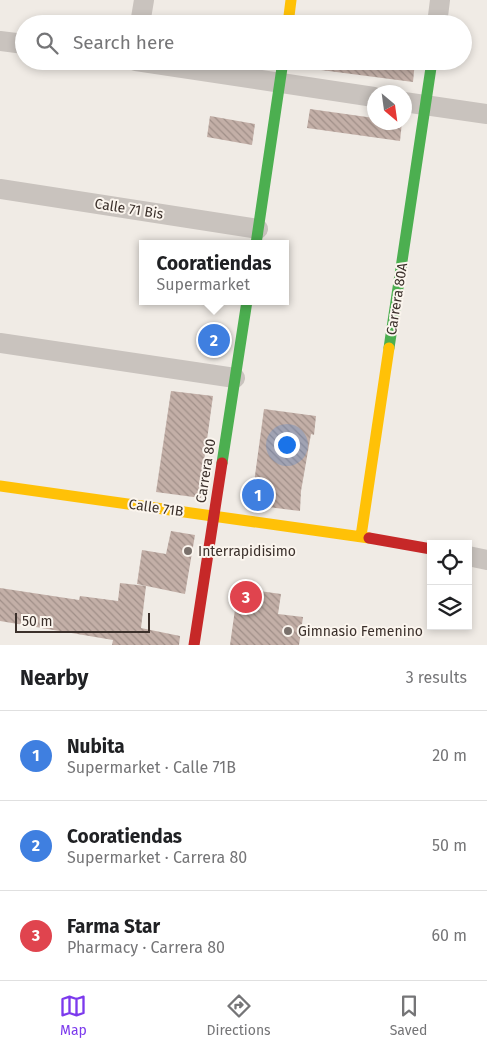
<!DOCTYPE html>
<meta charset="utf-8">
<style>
:root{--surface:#fff;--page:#f6f6f6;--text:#202124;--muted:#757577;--line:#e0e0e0;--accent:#7c3aed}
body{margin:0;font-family:"Fira Sans",sans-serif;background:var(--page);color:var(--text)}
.controls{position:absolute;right:15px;bottom:15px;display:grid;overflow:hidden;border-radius:0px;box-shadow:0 2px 8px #0003}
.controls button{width:45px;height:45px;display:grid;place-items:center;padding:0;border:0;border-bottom:1px solid var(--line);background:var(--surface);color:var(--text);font:25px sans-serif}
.compass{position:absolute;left:367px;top:85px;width:45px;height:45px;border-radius:50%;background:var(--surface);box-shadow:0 2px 8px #0003;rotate:151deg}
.scale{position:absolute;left:15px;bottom:12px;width:135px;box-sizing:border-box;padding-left:5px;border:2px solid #3b302b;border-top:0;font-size:14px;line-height:18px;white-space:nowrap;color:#3b302b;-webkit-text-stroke:4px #fbf5ee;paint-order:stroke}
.you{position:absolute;left:286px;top:444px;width:18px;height:18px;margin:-12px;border:4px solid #fff;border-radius:50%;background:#1a73e8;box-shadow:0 0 0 8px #1a73e833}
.badge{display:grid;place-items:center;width:32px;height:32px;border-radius:50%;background:var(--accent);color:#fff;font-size:16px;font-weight:700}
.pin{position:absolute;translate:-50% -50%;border:2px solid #fff;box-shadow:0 1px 5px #0006}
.popup{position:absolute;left:139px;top:240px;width:150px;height:65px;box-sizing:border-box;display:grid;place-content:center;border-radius:0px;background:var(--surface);filter:drop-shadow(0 1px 4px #0005);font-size:16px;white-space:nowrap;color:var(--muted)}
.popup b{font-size:19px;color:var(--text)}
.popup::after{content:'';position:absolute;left:50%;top:100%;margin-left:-10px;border:10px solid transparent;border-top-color:var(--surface)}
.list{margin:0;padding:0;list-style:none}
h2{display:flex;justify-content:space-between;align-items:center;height:65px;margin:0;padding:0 20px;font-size:21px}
h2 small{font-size:16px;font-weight:400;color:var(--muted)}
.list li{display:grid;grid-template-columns:32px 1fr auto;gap:15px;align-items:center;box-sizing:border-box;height:90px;padding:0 20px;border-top:1px solid var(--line)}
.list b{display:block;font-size:19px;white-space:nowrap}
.list p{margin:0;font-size:16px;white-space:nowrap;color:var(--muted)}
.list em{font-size:16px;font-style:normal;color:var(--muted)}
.icon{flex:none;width:28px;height:28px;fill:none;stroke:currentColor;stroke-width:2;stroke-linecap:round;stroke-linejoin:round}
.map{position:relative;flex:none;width:487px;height:645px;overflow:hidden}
.search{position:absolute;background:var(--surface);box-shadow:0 2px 8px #0003;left:15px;right:15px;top:15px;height:55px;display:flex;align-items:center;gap:12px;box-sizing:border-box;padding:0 18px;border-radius:28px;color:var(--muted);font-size:19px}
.sheet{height:335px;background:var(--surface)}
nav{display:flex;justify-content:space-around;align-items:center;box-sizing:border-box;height:70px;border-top:1px solid var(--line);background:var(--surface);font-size:14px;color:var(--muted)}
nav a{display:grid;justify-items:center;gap:2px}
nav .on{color:var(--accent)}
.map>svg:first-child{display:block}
</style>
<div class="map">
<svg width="487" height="645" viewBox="0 0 487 645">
<defs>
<pattern id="building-back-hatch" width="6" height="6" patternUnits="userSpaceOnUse" patternTransform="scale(1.25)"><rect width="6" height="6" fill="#c3afa7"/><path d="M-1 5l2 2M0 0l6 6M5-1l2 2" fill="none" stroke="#a08f88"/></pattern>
</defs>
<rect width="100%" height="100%" fill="#f0ebe5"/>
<!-- building -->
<path fill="url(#building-back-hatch)" d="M321 61H415L413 82 321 70Z
M310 109 374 118V122H402L400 141 307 128Z
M210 116 255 124 252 145 207 137Z
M203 331 222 333 219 355 200 352Z
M171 391 213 396 202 476 204 477 201 498 156 492Z
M264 409 316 416 314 435 311 434 301 491 300 511 251 505Z
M171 531 195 535 185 594 137 584 142 550 166 554Z
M120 583 146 586 141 628 180 636 179 645H112L113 640 0 621V588L79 600 80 596 118 601Z
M238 588 281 594 278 614 303 617 299 645H230Z"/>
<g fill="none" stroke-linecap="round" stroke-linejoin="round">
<!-- street -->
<path stroke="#c9c3be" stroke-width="20" d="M140 24 144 0
M437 24 440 0
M0 41 24 44
M136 61 374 97
M404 102 487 114
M0 189 258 229
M0 343 235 378
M468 556 487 560"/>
<!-- fast -->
<path stroke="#4caf50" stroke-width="11" d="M256 244 283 61
M389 348 432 61
M222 463 247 301"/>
<!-- slow -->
<path stroke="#ffc107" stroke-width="11" d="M288 24 291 0
M0 486 369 538
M361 536 389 348"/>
<!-- jam -->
<path stroke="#c62828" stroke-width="11" d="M369 538 431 549
M194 645 222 463"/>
</g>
<!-- markers -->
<g fill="#7a716c" stroke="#fbf5ee" stroke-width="2">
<circle cx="188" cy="551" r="5"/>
<circle cx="288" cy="631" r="5"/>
</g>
<g text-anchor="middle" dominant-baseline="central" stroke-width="4" stroke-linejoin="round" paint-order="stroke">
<!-- street labels -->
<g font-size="14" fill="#3b302b" stroke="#fbf5ee">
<text transform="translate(129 209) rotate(9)">Calle 71 Bis</text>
<text transform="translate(397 299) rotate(-81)">Carrera 80A</text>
<text transform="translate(206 471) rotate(-81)">Carrera 80</text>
<text transform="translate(156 508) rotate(8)">Calle 71B</text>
</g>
<!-- poi labels -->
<g font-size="14" fill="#3b302b" stroke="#fbf5ee" text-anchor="start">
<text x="198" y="551">Interrapidisimo</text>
<text x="298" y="631">Gimnasio Femenino</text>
</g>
</g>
</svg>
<div class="controls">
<button><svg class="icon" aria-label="locate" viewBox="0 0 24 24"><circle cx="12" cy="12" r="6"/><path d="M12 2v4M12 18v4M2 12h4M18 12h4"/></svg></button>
<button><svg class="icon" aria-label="layers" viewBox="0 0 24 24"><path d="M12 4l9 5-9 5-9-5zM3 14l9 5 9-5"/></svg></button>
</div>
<svg class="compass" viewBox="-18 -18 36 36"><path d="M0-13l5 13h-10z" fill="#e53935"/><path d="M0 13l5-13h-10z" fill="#757577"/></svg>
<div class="scale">50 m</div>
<div class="you"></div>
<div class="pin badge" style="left:258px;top:495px;background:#3f7fe0">1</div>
<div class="pin badge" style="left:214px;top:340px;background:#3f7fe0">2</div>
<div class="popup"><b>Cooratiendas</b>Supermarket</div>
<div class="pin badge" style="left:246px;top:597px;background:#e0444e">3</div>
<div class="search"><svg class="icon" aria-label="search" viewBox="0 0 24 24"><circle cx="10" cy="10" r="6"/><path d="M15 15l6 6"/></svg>Search here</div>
</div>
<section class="sheet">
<h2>Nearby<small>3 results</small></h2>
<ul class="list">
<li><span class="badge" style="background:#3f7fe0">1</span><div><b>Nubita</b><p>Supermarket · Calle 71B</p></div><em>20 m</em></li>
<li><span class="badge" style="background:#3f7fe0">2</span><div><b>Cooratiendas</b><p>Supermarket · Carrera 80</p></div><em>50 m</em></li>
<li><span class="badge" style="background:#e0444e">3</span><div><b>Farma Star</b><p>Pharmacy · Carrera 80</p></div><em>60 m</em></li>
</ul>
</section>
<nav>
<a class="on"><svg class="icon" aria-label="map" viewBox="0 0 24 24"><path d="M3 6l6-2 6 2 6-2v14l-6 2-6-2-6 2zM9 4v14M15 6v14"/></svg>Map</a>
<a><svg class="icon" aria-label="directions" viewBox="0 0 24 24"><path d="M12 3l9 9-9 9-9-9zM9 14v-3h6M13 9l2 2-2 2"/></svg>Directions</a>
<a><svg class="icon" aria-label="saved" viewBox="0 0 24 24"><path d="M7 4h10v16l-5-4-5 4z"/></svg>Saved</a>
</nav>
